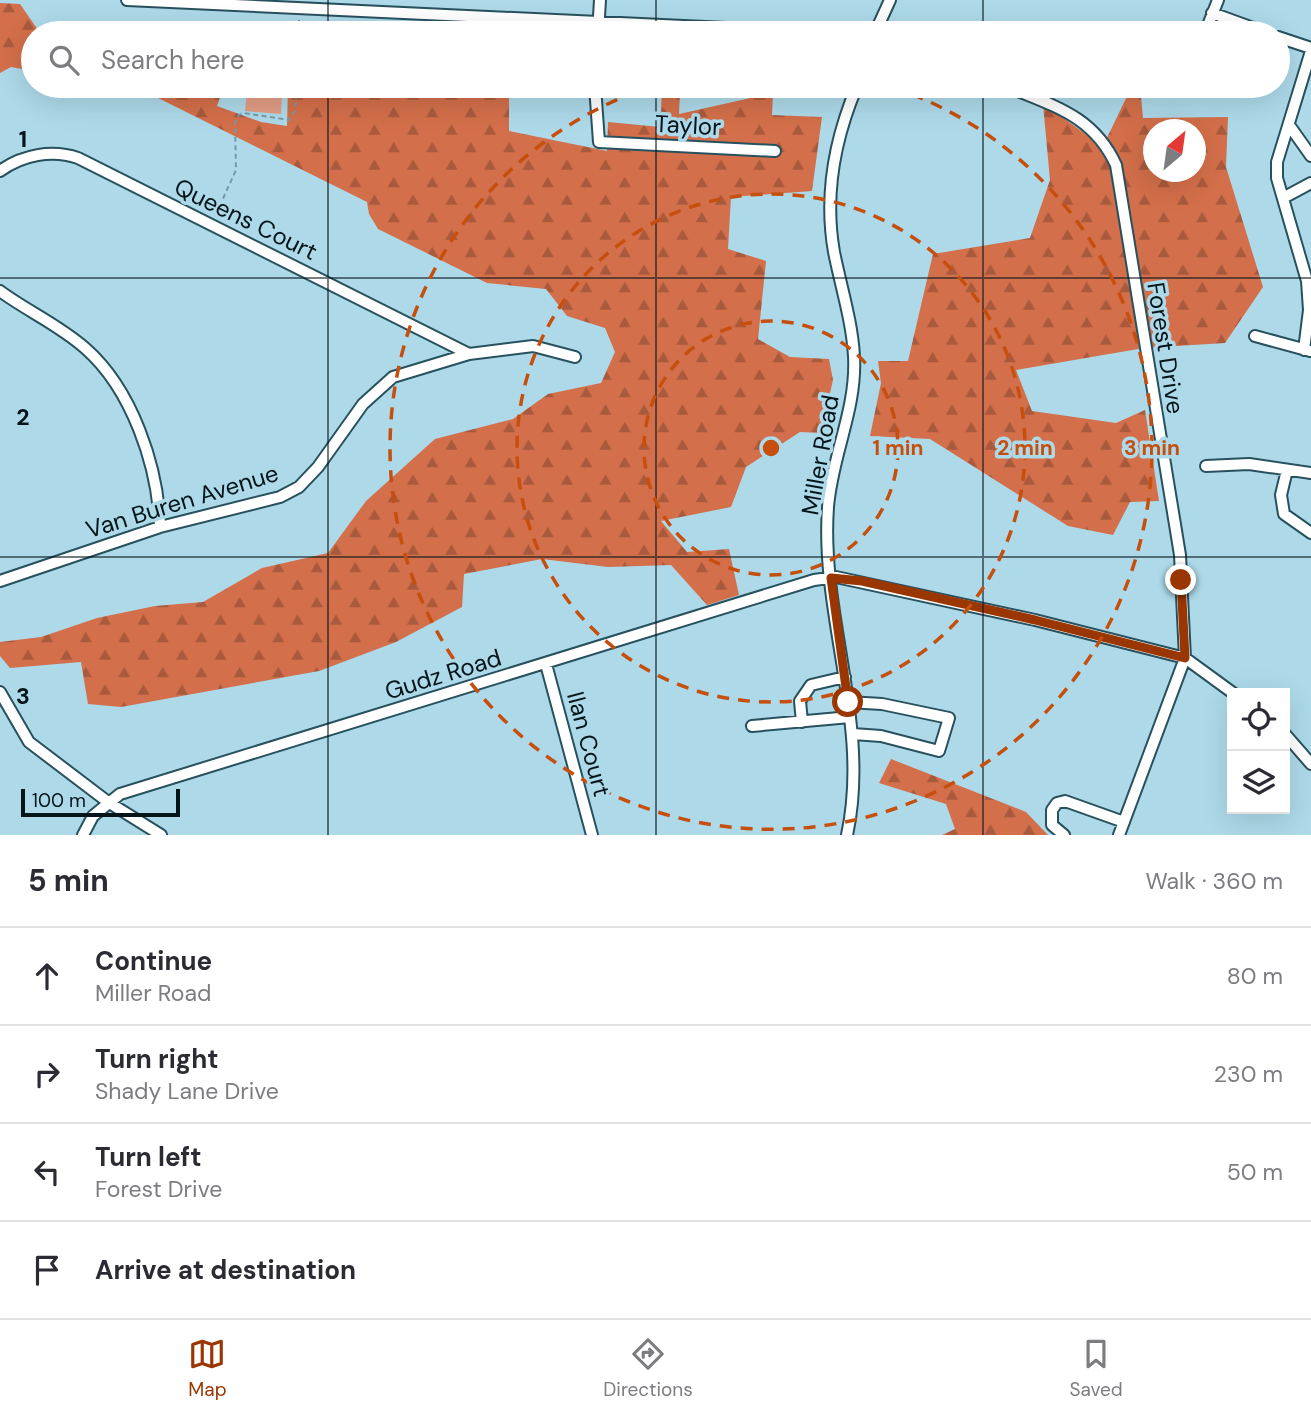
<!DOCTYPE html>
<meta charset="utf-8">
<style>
:root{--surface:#fff;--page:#f7f7f7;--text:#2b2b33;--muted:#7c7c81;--line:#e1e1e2;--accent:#9a3602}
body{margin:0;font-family:"DM Sans",sans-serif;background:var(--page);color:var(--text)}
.controls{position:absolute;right:21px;bottom:21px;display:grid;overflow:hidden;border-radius:0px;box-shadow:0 7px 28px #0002}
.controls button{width:63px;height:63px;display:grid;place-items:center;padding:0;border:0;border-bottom:2px solid var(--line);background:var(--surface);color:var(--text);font:35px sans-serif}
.compass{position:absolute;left:1143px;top:119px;width:63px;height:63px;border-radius:50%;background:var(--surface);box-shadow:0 7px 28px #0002;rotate:29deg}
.scale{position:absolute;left:21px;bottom:18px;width:159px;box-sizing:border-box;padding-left:7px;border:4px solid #041419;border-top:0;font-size:19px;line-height:24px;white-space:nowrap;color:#041419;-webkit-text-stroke:5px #add9e9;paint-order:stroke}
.stop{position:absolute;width:21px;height:21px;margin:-16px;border:5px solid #9a3602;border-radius:50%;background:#fff}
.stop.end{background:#9a3602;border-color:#fff;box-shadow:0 2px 7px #0008}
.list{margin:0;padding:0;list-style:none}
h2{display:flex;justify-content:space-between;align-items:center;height:91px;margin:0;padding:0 28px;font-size:30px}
h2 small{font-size:23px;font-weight:400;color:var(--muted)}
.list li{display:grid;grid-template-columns:46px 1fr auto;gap:21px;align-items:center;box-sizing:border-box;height:98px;padding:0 28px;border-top:2px solid var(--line)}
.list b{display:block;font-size:26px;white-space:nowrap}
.list p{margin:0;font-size:23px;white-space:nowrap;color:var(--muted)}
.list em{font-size:23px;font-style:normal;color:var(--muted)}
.icon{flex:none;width:38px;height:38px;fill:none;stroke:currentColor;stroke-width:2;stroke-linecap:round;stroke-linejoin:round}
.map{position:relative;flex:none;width:1311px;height:835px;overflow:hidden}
.search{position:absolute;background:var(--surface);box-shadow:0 7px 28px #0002;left:21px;right:21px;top:21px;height:77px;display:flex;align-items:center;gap:18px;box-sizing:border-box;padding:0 24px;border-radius:38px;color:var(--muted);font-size:26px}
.sheet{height:483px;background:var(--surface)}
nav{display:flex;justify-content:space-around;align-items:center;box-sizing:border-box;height:98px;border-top:2px solid var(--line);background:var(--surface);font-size:19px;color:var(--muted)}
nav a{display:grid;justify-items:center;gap:4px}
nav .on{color:var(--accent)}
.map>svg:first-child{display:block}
</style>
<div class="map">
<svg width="1311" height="835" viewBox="0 0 1311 835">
<defs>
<pattern id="forest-firs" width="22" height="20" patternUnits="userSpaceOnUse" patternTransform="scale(1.75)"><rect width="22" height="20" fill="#d36f4a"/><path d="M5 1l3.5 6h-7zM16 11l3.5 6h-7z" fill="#a95a3d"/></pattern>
</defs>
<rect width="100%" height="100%" fill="#add9e9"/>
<!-- forest -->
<path fill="url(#forest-firs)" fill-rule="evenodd" d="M0 3 20 4 40 33H33V71L11 67 0 73Z
M350 23 491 29V33H350Z
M116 86H224L217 106 261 122 287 126 288 86H503L509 88V131L607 151 608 122 660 127 662 91 680 92 679 114 773 93 772 115 822 117 812 191 731 197 728 249 766 261 758 339 790 357 829 359 833 380 821 433 800 432 746 467 731 507 661 521 687 552 729 549 739 595 707 605 671 565 608 567 542 559 464 574 462 607 396 642 319 671 121 707 88 704 81 662 10 668 0 656V642L41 637 97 618 155 606 203 602 262 568 328 553 366 501 435 439 513 419 548 394 601 383 615 352 605 328 567 316 546 289 487 283 378 229 369 214 367 202 142 90Z
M1132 86H1140L1143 118 1228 117 1226 167 1263 287 1225 343 1144 348 1016 370 1032 411 1116 423 1145 410 1159 501 1130 502 1113 535 1068 526 930 439 870 436 881 383 878 361H908L933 254 1030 238 1050 180 1043 104 1103 146ZM1154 130H1196V172H1154Z
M891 759 1026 812 1048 835H942L955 829 946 804 879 783Z"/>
<!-- garden -->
<path fill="#e29c83" d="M247 91 282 94 281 114 245 111Z"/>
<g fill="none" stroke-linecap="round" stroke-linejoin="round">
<!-- minor casing -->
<g stroke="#28515e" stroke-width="14">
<path id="minor" d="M127 0 833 33
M1212 13 1267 33
M598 33 600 0
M875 33 890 0
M1205 33 1218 0
M1278 37 1311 48
M595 86 599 142 775 151
M1006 86C1053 106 1093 115 1116 165L1180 555 1185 658 1119 835
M1182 88 1183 86
M1289 125 1311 156
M0 171C22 155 52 149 78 158L469 354
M1283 198 1311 183
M0 291C27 311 59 325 85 348 132 389 158 466 160 527
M1255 336 1310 351
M1304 350 1309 310 1307 281 1277 178V162L1311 51
M1206 466 1249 464 1311 473
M1287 470 1281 495 1284 514 1311 533
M0 581 160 527 280 497 299 487 318 467 363 404 393 377 469 354 533 346 575 357
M546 664 592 835
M0 692 29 742 108 802 161 835
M848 702 882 704 949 718 939 751 881 736 853 734
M802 722 800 701 811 685 845 677
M752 726 850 717
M1285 734 1311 764
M83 835 93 816 120 794 814 580 836 577 1035 620 1185 658 1233 693
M847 835C871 725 820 617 828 507 832 455 857 409 854 356 852 321 841 287 834 252 824 195 835 138 857 86
M1064 835 1052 825V810L1057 803 1065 801 1124 822"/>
</g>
<!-- path -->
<path stroke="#779aa7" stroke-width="2" stroke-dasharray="5 3.5" stroke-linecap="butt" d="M299 33V20
M216 214 236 170 235 123 239 115 244 113 289 120 295 111 297 86"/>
<!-- minor -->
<use href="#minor" stroke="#fff" stroke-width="10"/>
</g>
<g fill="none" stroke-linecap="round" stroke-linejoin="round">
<!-- route -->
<path stroke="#9a3602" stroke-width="9" d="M848 702 831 578 862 581 1035 620 1185 658 1181 580"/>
</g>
<!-- grid -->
<path fill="none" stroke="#041419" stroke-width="2" stroke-opacity="0.55" d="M328 0V33M656 0V33M983 0V33M328 86V835M656 86V835M983 86V835M0 278H1311M0 557H1311"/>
<!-- distance rings -->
<g fill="none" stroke="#c64f0e" stroke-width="3.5" stroke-dasharray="12 9">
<circle cx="771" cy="448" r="127"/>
<circle cx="771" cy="448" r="254"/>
<path d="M892 87A381 381 0 1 1 650 87"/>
</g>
<g text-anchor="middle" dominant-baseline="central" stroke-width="7" stroke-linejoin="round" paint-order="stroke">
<!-- street labels -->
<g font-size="24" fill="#041419" stroke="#add9e9">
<text transform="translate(688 125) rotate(3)">Taylor</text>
<text transform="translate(246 219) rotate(26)">Queens Court</text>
<text transform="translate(1166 348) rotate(81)">Forest Drive</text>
<text transform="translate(820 455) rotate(-80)">Miller Road</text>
<text transform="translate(182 501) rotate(-17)">Van Buren Avenue</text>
<text transform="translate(443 674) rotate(-17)">Gudz Road</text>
<text transform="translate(589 744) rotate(75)">Ilan Court</text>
</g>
</g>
<g font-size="23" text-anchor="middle" font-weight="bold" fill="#041419" stroke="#add9e9" stroke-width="7" stroke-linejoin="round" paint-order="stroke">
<text x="23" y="147">1</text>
<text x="23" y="425">2</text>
<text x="23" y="704">3</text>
</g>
<circle cx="771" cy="448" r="10" fill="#c64f0e" stroke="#add9e9" stroke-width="3.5"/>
<g font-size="21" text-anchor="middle" font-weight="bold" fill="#c64f0e" stroke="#add9e9" stroke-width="7" stroke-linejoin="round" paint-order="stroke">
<text x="898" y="455">1 min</text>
<text x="1025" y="455">2 min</text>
<text x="1152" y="455">3 min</text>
</g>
</svg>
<div class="controls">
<button><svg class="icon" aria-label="locate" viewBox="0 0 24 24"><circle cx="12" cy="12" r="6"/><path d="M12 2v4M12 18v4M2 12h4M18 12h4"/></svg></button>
<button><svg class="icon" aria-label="layers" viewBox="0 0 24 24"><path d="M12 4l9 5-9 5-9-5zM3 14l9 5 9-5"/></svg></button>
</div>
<svg class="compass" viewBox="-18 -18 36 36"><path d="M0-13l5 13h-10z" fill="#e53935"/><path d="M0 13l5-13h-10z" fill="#7c7c81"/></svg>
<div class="scale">100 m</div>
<div class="stop" style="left:848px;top:702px"></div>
<div class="stop end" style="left:1181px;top:580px"></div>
<div class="search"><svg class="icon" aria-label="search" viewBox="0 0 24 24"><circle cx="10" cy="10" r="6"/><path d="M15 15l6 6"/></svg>Search here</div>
</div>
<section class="sheet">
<h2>5 min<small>Walk · 360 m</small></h2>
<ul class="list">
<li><svg class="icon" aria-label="ahead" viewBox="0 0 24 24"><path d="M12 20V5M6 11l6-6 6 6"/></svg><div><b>Continue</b><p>Miller Road</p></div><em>80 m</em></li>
<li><svg class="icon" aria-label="right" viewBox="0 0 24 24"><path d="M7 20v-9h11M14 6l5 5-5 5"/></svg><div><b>Turn right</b><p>Shady Lane Drive</p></div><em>230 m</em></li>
<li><svg class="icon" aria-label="left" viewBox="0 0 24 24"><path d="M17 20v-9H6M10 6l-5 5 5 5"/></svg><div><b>Turn left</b><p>Forest Drive</p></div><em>50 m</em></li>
<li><svg class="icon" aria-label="arrive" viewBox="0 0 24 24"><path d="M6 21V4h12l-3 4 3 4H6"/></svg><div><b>Arrive at destination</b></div></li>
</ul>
</section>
<nav>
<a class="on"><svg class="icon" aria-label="map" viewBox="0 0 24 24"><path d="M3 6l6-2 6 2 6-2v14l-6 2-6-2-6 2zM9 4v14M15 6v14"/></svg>Map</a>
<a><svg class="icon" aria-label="directions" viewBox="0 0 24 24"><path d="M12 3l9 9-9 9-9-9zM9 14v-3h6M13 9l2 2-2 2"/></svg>Directions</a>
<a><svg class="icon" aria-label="saved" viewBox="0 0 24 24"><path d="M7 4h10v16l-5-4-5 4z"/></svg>Saved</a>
</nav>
